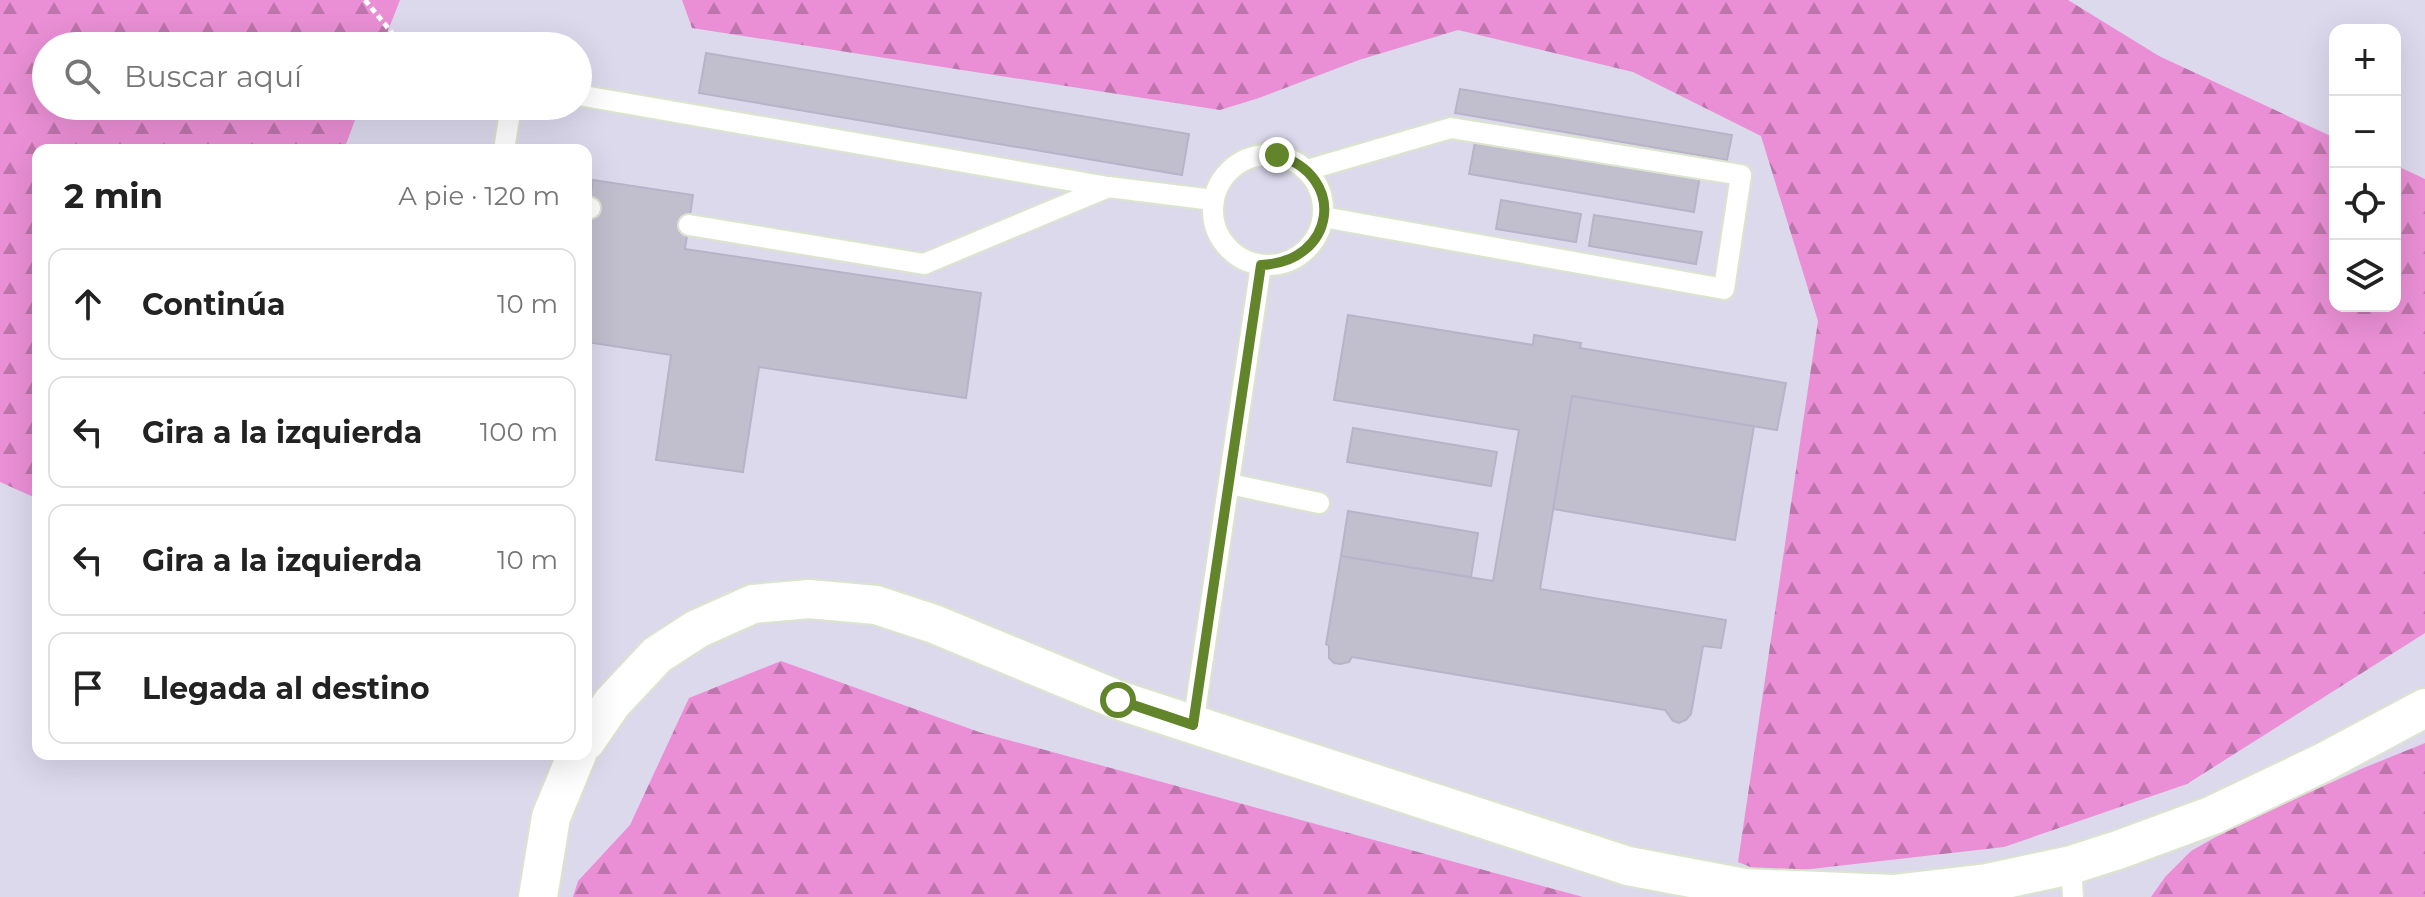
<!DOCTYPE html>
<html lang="es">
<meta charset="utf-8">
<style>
:root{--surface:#fff;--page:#f2f2f2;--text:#222;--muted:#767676;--line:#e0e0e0}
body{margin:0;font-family:Montserrat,sans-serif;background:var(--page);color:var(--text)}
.controls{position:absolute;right:24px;top:24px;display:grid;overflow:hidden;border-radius:16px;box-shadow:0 8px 32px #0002}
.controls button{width:72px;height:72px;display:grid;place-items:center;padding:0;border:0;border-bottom:2px solid var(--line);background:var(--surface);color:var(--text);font:40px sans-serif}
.stop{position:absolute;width:24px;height:24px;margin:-18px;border:6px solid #62852b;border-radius:50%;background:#fff}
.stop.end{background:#62852b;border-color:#fff;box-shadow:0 2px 8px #0008}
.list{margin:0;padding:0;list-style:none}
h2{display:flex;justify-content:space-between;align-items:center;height:104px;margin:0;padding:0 32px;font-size:34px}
h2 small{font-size:26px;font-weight:400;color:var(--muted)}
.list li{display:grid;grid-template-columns:52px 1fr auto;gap:24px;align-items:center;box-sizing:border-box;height:112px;margin:0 16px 16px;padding:0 16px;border:2px solid var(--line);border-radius:16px}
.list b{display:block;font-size:30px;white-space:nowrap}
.list em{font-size:26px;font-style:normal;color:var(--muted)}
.icon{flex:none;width:44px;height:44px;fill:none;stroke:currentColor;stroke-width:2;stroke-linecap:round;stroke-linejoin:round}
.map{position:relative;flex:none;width:2425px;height:897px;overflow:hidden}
.search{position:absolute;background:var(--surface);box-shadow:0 8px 32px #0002;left:32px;top:32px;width:560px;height:88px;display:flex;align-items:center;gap:20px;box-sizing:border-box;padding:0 28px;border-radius:44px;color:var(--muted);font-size:30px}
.panel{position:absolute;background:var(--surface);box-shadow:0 8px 32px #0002;left:32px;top:144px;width:560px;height:616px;border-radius:16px}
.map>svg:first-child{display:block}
</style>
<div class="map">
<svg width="2425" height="897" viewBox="0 0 2425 897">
<defs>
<pattern id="forest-firs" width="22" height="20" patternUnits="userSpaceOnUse" patternTransform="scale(2)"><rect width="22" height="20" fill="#ea8fd5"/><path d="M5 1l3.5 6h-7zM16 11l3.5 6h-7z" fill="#be75ad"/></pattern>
</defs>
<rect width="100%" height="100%" fill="#dcd9ed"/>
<!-- forest -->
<path fill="url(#forest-firs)" d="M0 0H400L382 46H46V106H360L344 150H38V499L0 482Z
M682 0H2068L2159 56 2335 138V306H2395V165L2425 179V633L2187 784 2004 847 1768 874 1738 862 1818 321 1761 136 1633 72 1458 30 1359 60 1259 98 1220 110 692 28Z
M781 661 979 732 1583 897H573L578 881 630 825 689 698Z
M2425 743V897H2151L2165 877 2191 851 2235 826 2361 769Z"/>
<!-- building -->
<path fill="#c1bece" stroke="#b8b3c9" stroke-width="2" d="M706 53 1189 134 1182 175 699 93Z
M1460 89 1732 135 1727 160 1455 113Z
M1476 137 1700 175 1694 212 1469 174Z
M593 180 693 195 685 249 981 293 966 398 759 367 743 472 656 460 671 355 586 342V231Z
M1501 200 1581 214 1576 242 1496 229Z
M1594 215 1702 232 1696 264 1589 246Z
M1348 315 1533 345 1534 335 1581 343 1580 348 1786 383 1777 430 1572 396 1540 589 1726 620 1721 648 1703 646 1691 714 1686 720 1679 723 1673 721 1665 710 1352 657 1349 662 1341 664 1334 663 1329 658V646L1326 644 1341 556 1493 581 1519 430 1334 400Z
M1572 396 1754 426 1735 540 1553 509Z
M1353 428 1497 452 1491 486 1347 462Z
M1348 511 1478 533 1471 577 1341 556Z"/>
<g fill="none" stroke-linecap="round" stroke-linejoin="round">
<!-- service casing -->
<g stroke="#dce4ce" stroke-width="24">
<path id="service" d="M578 95 1108 187 1213 200
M504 150 511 106
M1213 210a55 55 0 1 1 110 0a55 55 0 1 1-110 0Z
M1307 170 1451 128 1741 175 1724 289 1323 217
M586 207 590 208
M689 225 924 264 1106 188
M1230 484 1319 503
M1193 725 1261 265
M2071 865 2073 897"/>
</g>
<!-- minor casing -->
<g stroke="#dce4ce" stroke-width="42">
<path id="minor" d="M586 741 612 703 657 655 697 629 753 604 809 599 876 605 934 624 1118 700 1628 866 1744 888 1893 894 1987 883 2071 865 2118 850 2213 815 2322 763 2425 708
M538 897 551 817 577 754"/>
</g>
<!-- path -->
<path stroke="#fff" stroke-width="5" stroke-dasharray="6 4" stroke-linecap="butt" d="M365 0 397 39 408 46"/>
<!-- service -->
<use href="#service" stroke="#fff" stroke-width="20"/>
<!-- minor -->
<use href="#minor" stroke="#fff" stroke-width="38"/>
</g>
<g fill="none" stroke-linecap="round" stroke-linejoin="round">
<!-- route -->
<path stroke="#62852b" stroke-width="10" d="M1118 700 1193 725 1261 265C1336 262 1348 176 1277 155"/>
</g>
</svg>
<div class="controls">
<button>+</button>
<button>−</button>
<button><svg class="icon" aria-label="locate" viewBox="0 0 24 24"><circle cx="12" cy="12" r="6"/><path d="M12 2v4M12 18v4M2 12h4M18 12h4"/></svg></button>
<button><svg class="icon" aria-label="layers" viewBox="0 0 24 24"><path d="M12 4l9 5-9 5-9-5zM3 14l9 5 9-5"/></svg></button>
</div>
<div class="stop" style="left:1118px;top:700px"></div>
<div class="stop end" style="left:1277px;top:155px"></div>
<div class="search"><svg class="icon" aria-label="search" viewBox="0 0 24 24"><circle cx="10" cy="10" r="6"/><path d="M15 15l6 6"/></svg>Buscar aquí</div>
<section class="panel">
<h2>2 min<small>A pie · 120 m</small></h2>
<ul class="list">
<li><svg class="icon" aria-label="ahead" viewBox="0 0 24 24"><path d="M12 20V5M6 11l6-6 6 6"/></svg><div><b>Continúa</b></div><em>10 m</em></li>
<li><svg class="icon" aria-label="left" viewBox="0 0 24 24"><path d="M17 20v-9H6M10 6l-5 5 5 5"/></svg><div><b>Gira a la izquierda</b></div><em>100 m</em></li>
<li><svg class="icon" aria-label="left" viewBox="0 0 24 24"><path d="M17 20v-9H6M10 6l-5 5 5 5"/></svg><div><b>Gira a la izquierda</b></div><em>10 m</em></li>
<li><svg class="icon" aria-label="arrive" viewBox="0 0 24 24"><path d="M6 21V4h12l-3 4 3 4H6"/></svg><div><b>Llegada al destino</b></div></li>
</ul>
</section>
</div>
